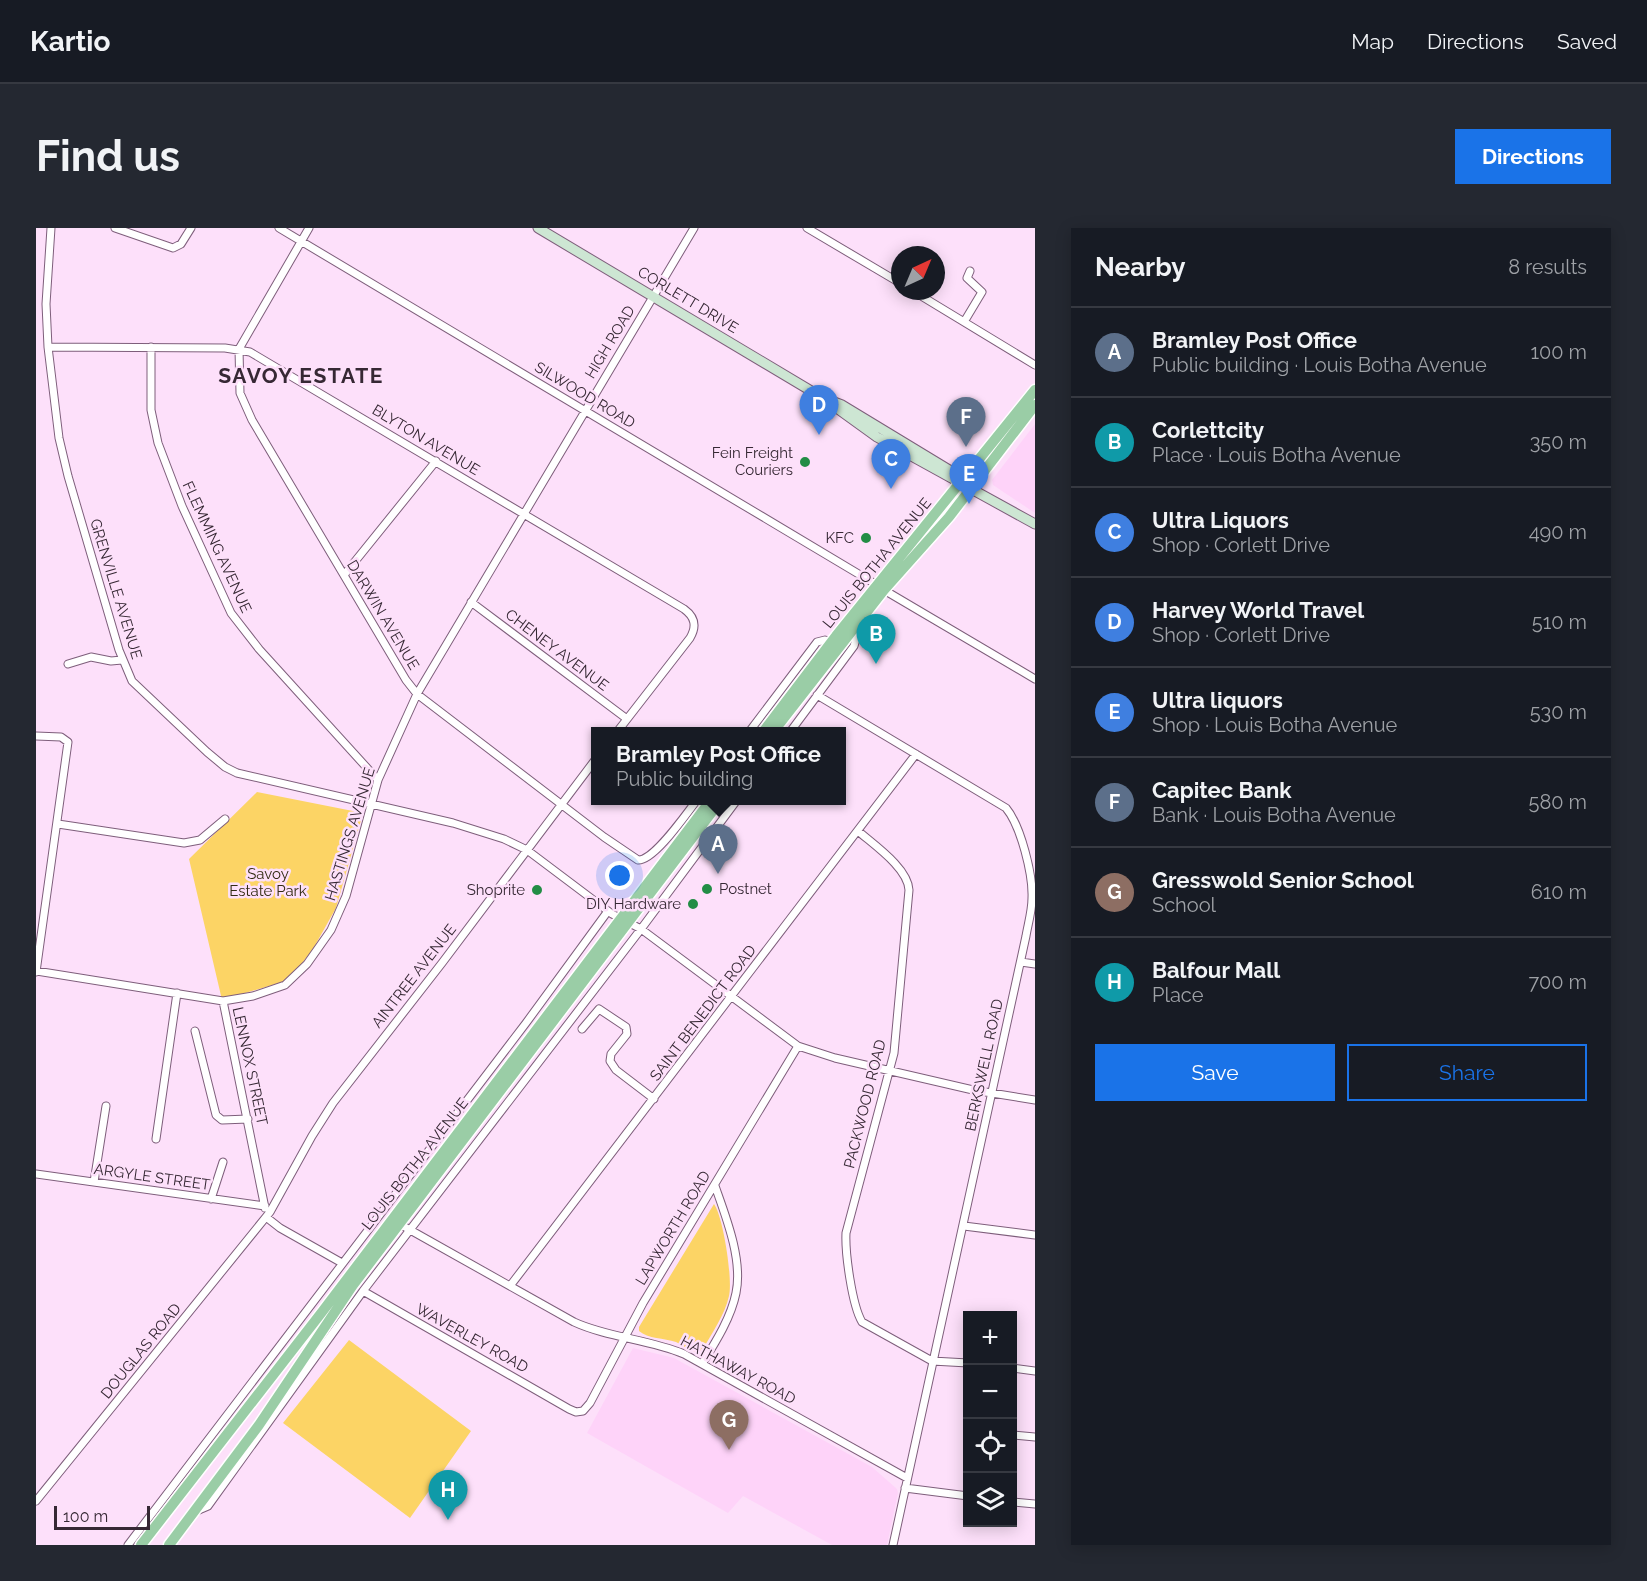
<!DOCTYPE html>
<meta charset="utf-8">
<style>
:root{--surface:#171b24;--page:#242831;--text:#f1f3f6;--muted:#9ea1a6;--line:#363941;--accent:#1a73e8}
body{margin:0;font-family:Raleway,sans-serif;background:var(--page);color:var(--text)}
.controls{position:absolute;right:18px;bottom:18px;display:grid;overflow:hidden;border-radius:0px;box-shadow:0 3px 15px #0003}
.controls button{width:54px;height:54px;display:grid;place-items:center;padding:0;border:0;border-bottom:2px solid var(--line);background:var(--surface);color:var(--text);font:30px sans-serif}
.compass{position:absolute;left:855px;top:18px;width:54px;height:54px;border-radius:50%;background:var(--surface);box-shadow:0 3px 15px #0003;rotate:44deg}
.scale{position:absolute;left:18px;bottom:15px;width:96px;box-sizing:border-box;padding-left:6px;border:3px solid #362834;border-top:0;font-size:16px;line-height:21px;white-space:nowrap;color:#362834;-webkit-text-stroke:4px #fde0fa;paint-order:stroke}
.you{position:absolute;left:584px;top:648px;width:21px;height:21px;margin:-15px;border:4px solid #fff;border-radius:50%;background:#1a73e8;box-shadow:0 0 0 9px #1a73e833}
.badge{display:grid;place-items:center;width:39px;height:39px;border-radius:50%;background:var(--accent);color:#fff;font-size:20px;font-weight:700}
.pin{position:absolute;translate:-50% -50px;filter:drop-shadow(0 2px 3px #0008)}
.pin::after{content:'';position:absolute;top:32px;width:21px;height:18px;background:inherit;clip-path:polygon(0 0,100% 0,50% 100%)}
.popup{position:absolute;left:555px;top:499px;width:255px;height:78px;box-sizing:border-box;display:grid;place-content:center;border-radius:0px;background:var(--surface);filter:drop-shadow(0 2px 4px #0005);font-size:20px;white-space:nowrap;color:var(--muted)}
.popup b{font-size:22px;color:var(--text)}
.popup::after{content:'';position:absolute;left:50%;top:100%;margin-left:-12px;border:12px solid transparent;border-top-color:var(--surface)}
.list{margin:0;padding:0;list-style:none}
h2{display:flex;justify-content:space-between;align-items:center;height:78px;margin:0;padding:0 24px;font-size:26px}
h2 small{font-size:20px;font-weight:400;color:var(--muted)}
.list li{display:grid;grid-template-columns:39px 1fr auto;gap:18px;align-items:center;box-sizing:border-box;height:90px;padding:0 24px;border-top:2px solid var(--line)}
.list b{display:block;font-size:22px;white-space:nowrap}
.list p{margin:0;font-size:20px;white-space:nowrap;color:var(--muted)}
.list em{font-size:20px;font-style:normal;color:var(--muted)}
.actions{display:flex;gap:12px;padding:18px 24px}
.actions a{flex:1;padding:14px 0;border:2px solid var(--accent);border-radius:0px;text-align:center;font-size:21px;color:var(--accent)}
.actions .main{background:var(--accent);color:#fff}
.icon{flex:none;width:33px;height:33px;fill:none;stroke:currentColor;stroke-width:2;stroke-linecap:round;stroke-linejoin:round}
.map{position:relative;flex:none;width:999px;height:1317px;overflow:hidden;border-radius:0px}
header{display:flex;align-items:center;gap:36px;box-sizing:border-box;height:84px;padding:0 30px;background:var(--surface);border-bottom:2px solid var(--line)}
header strong{font-size:28px}
nav{display:flex;gap:33px;margin-inline-start:auto;font-size:21px}
.intro{display:flex;align-items:center;justify-content:space-between;box-sizing:border-box;height:144px;padding:0 36px}
h1{margin:0;font-size:42px}
.button{padding:15px 27px;border-radius:0px;background:var(--accent);color:#fff;font-size:21px;font-weight:700}
main{display:flex;gap:36px;padding:0 36px}
aside{flex:1;background:var(--surface);border-radius:0px;box-shadow:0 3px 15px #0003}
.map>svg:first-child{display:block}
</style>
<header>
<strong>Kartio</strong>
<nav><a>Map</a><a>Directions</a><a>Saved</a></nav>
</header>
<div class="intro"><h1>Find us</h1><a class="button">Directions</a></div>
<main>
<div class="map">
<svg width="999" height="1317" viewBox="0 0 999 1317">
<rect width="100%" height="100%" fill="#fde0fa"/>
<!-- built -->
<path fill="#fed3f9" d="M999 196V285L957 257 956 252Z
M597 1120 638 1130 836 1239 861 1261 862 1265 851 1317H796L707 1268 692 1285 551 1205Z"/>
<!-- green -->
<path fill="#fcd465" d="M221 564 327 585 300 680 277 721 253 752 186 772 153 631Z
M678 976C687 988 697 1051 693 1068 689 1087 675 1106 666 1123 656 1126 649 1118 640 1114 628 1110 612 1111 603 1103V1099Z
M313 1112 435 1203 374 1290 247 1195Z"/>
<g fill="none" stroke-linecap="round" stroke-linejoin="round">
<!-- minor casing -->
<g stroke="#7e5e7b" stroke-width="9">
<path id="minor" d="M15 0 10 76 12 119 23 210 32 248 83 422 96 453 171 524 189 539 201 545 417 595 468 611 491 622 576 686 605 701 762 818 799 830 937 862 999 872
M79 0 137 20 145 16 155 0
M243 0 841 357
M273 0 203 121 204 165 216 192 370 452 381 466 568 609 602 632C618 633 650 586 661 572
M771 0 864 55
M877 63 999 137
M928 94 946 64 931 50 934 43
M12 119 189 120 214 124 648 381C659 389 661 398 654 410L581 504
M115 119V182L122 215 146 278 195 385 223 421 342 552
M308 347 400 233
M848 362 999 451
M435 374 591 491
M32 436 55 429 75 433 86 432
M781 467 970 580C985 598 997 647 996 670 996 683 992 696 990 708L857 1317
M713 504 781 414 789 412 795 415
M754 504 818 418 820 411 816 401
M0 508 25 509 32 514 0 744
M22 596 148 615 164 612 189 591
M822 603C838 617 872 640 873 662L858 825 810 1005C809 1025 816 1077 826 1094L896 1133 932 1135
M985 734 999 736
M0 743 187 773 217 768 249 757 271 736 295 702 310 668 342 552 381 466 658 0
M187 773 229 980
M546 801 563 781 590 799 591 806 575 826 574 833 580 842 618 871
M159 803 180 887 186 892 212 891
M120 911 141 765
M0 946 229 978
M58 954 70 878
M175 971 187 934
M230 989 244 1000 306 1035
M360 994 538 1094C573 1110 613 1111 648 1126L871 1250
M928 998 999 1007
M474 1058 880 526
M327 1063 533 1181 540 1184 547 1183 554 1175 607 1075 762 818
M666 1136C679 1115 695 1090 700 1065 707 1032 690 989 679 958
M976 1140 999 1143
M976 1207 999 1209
M869 1260 932 1268
M0 1273 234 984 276 908 297 875 406 735 559 532
M976 1274 999 1276
M158 1284 172 1278 327 1063 605 701 701 572
M92 1317 490 795 572 683"/>
</g>
<!-- secondary casing -->
<g stroke="#7e5e7b" stroke-width="11">
<path id="secondary" d="M502 0 787 170 841 209 999 296
M790 171 806 177 933 254"/>
</g>
<!-- primary casing -->
<g stroke="#fff" stroke-width="13">
<path id="primary" d="M727 504 800 408 999 162
M737 504 848 362 913 289 999 177
M105 1317 286 1084 675 572
M133 1317 223 1197 317 1057 685 572"/>
</g>
<!-- minor -->
<use href="#minor" stroke="#fff" stroke-width="7"/>
<!-- secondary -->
<use href="#secondary" stroke="#cde6d3" stroke-width="9"/>
<!-- primary -->
<use href="#primary" stroke="#9acda6" stroke-width="10"/>
</g>
<!-- markers -->
<g fill="#228d45" stroke="#fde0fa" stroke-width="2">
<circle cx="769" cy="234" r="6"/>
<circle cx="830" cy="310" r="6"/>
<circle cx="671" cy="661" r="6"/>
<circle cx="501" cy="662" r="6"/>
<circle cx="657" cy="676" r="6"/>
</g>
<g text-anchor="middle" dominant-baseline="central" stroke-width="5" stroke-linejoin="round" paint-order="stroke">
<!-- street labels -->
<g font-size="15" fill="#362834" stroke="#fde0fa">
<text transform="translate(652 72) rotate(31)">CORLETT DRIVE</text>
<text transform="translate(574 114) rotate(-59)">HIGH ROAD</text>
<text transform="translate(549 167) rotate(31)">SILWOOD ROAD</text>
<text transform="translate(390 212) rotate(31)">BLYTON AVENUE</text>
<text transform="translate(181 319) rotate(65)">FLEMMING AVENUE</text>
<text transform="translate(841 335) rotate(-51)">LOUIS BOTHA AVENUE</text>
<text transform="translate(80 361) rotate(73)">GRENVILLE AVENUE</text>
<text transform="translate(347 387) rotate(59)">DARWIN AVENUE</text>
<text transform="translate(521 422) rotate(37)">CHENEY AVENUE</text>
<text transform="translate(314 606) rotate(-73)">HASTINGS AVENUE</text>
<text transform="translate(378 748) rotate(-52)">AINTREE AVENUE</text>
<text transform="translate(667 785) rotate(-53)">SAINT BENEDICT ROAD</text>
<text transform="translate(948 837) rotate(-78)">BERKSWELL ROAD</text>
<text transform="translate(214 838) rotate(78)">LENNOX STREET</text>
<text transform="translate(829 876) rotate(-76)">PACKWOOD ROAD</text>
<text transform="translate(379 936) rotate(-52)">LOUIS BOTHA AVENUE</text>
<text transform="translate(116 949) rotate(8)">ARGYLE STREET</text>
<text transform="translate(637 1000) rotate(-59)">LAPWORTH ROAD</text>
<text transform="translate(436 1110) rotate(29)">WAVERLEY ROAD</text>
<text transform="translate(105 1123) rotate(-51)">DOUGLAS ROAD</text>
<text transform="translate(702 1142) rotate(28)">HATHAWAY ROAD</text>
</g>
<!-- poi labels -->
<g font-size="15" fill="#362834" stroke="#fde0fa" text-anchor="end">
<text x="757" y="225">Fein Freight<tspan x="757" dy="17">Couriers</tspan></text>
<text x="818" y="310">KFC</text>
<text x="683" y="661" text-anchor="start">Postnet</text>
<text x="489" y="662">Shoprite</text>
<text x="645" y="676">DIY Hardware</text>
</g>
<!-- park labels -->
<g font-size="15" fill="#332b13" stroke="#fde0fa">
<text x="232" y="646">Savoy<tspan x="232" dy="17">Estate Park</tspan></text>
</g>
<!-- district labels -->
<g font-size="21" font-weight="bold" letter-spacing="1.5" fill="#362834" stroke="#fde0fa">
<text x="265" y="147">SAVOY ESTATE</text>
</g>
</g>
</svg>
<div class="controls">
<button>+</button>
<button>−</button>
<button><svg class="icon" aria-label="locate" viewBox="0 0 24 24"><circle cx="12" cy="12" r="6"/><path d="M12 2v4M12 18v4M2 12h4M18 12h4"/></svg></button>
<button><svg class="icon" aria-label="layers" viewBox="0 0 24 24"><path d="M12 4l9 5-9 5-9-5zM3 14l9 5 9-5"/></svg></button>
</div>
<svg class="compass" viewBox="-18 -18 36 36"><path d="M0-13l5 13h-10z" fill="#e53935"/><path d="M0 13l5-13h-10z" fill="#9ea1a6"/></svg>
<div class="scale">100 m</div>
<div class="you"></div>
<div class="pin badge" style="left:682px;top:646px;background:#5c6f8a">A</div>
<div class="popup"><b>Bramley Post Office</b>Public building</div>
<div class="pin badge" style="left:840px;top:436px;background:#0f9aa8">B</div>
<div class="pin badge" style="left:855px;top:261px;background:#3f7fe0">C</div>
<div class="pin badge" style="left:783px;top:207px;background:#3f7fe0">D</div>
<div class="pin badge" style="left:933px;top:276px;background:#3f7fe0">E</div>
<div class="pin badge" style="left:930px;top:219px;background:#5c6f8a">F</div>
<div class="pin badge" style="left:693px;top:1222px;background:#8d6e63">G</div>
<div class="pin badge" style="left:412px;top:1292px;background:#0f9aa8">H</div>
</div>
<aside>
<h2>Nearby<small>8 results</small></h2>
<ul class="list">
<li><span class="badge" style="background:#5c6f8a">A</span><div><b>Bramley Post Office</b><p>Public building · Louis Botha Avenue</p></div><em>100 m</em></li>
<li><span class="badge" style="background:#0f9aa8">B</span><div><b>Corlettcity</b><p>Place · Louis Botha Avenue</p></div><em>350 m</em></li>
<li><span class="badge" style="background:#3f7fe0">C</span><div><b>Ultra Liquors</b><p>Shop · Corlett Drive</p></div><em>490 m</em></li>
<li><span class="badge" style="background:#3f7fe0">D</span><div><b>Harvey World Travel</b><p>Shop · Corlett Drive</p></div><em>510 m</em></li>
<li><span class="badge" style="background:#3f7fe0">E</span><div><b>Ultra liquors</b><p>Shop · Louis Botha Avenue</p></div><em>530 m</em></li>
<li><span class="badge" style="background:#5c6f8a">F</span><div><b>Capitec Bank</b><p>Bank · Louis Botha Avenue</p></div><em>580 m</em></li>
<li><span class="badge" style="background:#8d6e63">G</span><div><b>Gresswold Senior School</b><p>School</p></div><em>610 m</em></li>
<li><span class="badge" style="background:#0f9aa8">H</span><div><b>Balfour Mall</b><p>Place</p></div><em>700 m</em></li>
</ul>
<div class="actions"><a class="main">Save</a><a>Share</a></div>
</aside>
</main>
